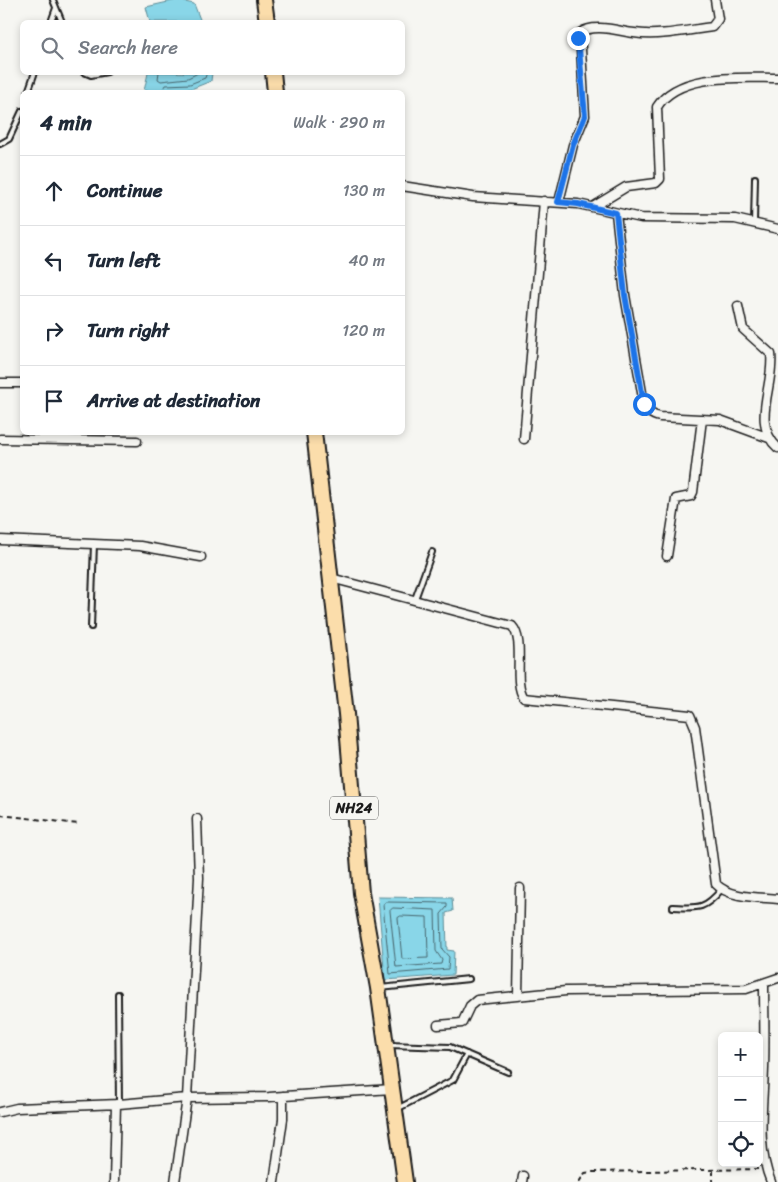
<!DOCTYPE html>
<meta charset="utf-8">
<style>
:root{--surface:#fff;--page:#f6f6f7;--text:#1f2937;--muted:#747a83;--line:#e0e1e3}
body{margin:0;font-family:Sriracha,sans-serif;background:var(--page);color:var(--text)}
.controls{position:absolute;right:15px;bottom:15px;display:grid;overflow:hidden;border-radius:8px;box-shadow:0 2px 8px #0003}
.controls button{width:45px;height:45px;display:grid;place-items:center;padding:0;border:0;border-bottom:1px solid var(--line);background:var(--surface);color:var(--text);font:25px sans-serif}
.stop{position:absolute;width:15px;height:15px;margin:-11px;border:4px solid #1a73e8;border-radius:50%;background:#fff}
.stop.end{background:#1a73e8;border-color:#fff;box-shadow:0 1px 5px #0008}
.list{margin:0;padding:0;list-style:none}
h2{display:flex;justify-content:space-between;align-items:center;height:65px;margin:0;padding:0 20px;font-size:21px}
h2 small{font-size:16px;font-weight:400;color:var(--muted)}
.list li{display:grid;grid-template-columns:32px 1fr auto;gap:15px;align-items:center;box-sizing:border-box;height:70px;padding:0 20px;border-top:1px solid var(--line)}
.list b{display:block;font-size:19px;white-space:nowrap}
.list em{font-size:16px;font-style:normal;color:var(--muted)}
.icon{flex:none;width:28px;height:28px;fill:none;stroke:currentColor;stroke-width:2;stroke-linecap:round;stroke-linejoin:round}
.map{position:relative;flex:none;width:778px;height:1182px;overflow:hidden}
.search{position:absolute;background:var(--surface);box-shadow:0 2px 8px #0003;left:20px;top:20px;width:385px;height:55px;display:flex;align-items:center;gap:12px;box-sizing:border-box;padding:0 18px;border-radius:8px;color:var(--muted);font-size:19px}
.panel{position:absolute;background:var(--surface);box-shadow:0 2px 8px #0003;left:20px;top:90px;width:385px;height:345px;border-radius:8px}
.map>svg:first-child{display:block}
</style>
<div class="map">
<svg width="778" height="1182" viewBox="0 0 778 1182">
<rect width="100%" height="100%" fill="#f6f6f2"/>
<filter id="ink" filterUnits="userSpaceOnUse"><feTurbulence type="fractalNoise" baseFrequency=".02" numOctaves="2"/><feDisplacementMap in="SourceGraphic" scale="10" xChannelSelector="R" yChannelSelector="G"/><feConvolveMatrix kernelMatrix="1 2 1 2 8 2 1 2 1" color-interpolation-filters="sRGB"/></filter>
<g filter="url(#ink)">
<!-- water -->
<path fill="#89d6e8" stroke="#5d8c96" d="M177 0 194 4 201 22H150L146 7Z
M148 73V72L212 73 211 81 191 89 144 91Z
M378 897 452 898 453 911 446 913 447 950 454 951 453 975 385 980Z"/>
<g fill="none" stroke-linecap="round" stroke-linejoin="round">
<!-- shore -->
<path stroke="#48666e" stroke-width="1" d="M159 72 158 79 161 81 188 78 200 72
M162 92 166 85 190 84 205 78 207 72
M386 902 447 903V907L441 914 442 949 449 957 448 969 390 974 383 905Z
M393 908 435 910 436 951 442 960 441 964 396 967 390 911Z
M401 916 427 917 428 958 402 959 398 918Z"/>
<!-- lane casing -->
<g stroke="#1c1c1c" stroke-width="8">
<path id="lane" d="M53 0 62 22
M51 22 56 8
M84 72 91 75 107 72
M28 92 35 72
M0 144 9 139 22 111
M754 223 755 178
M415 599 432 552
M91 627 94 544
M673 907C698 908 704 910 721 890
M380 988 469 979
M118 994 119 1104
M388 1045 450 1047 508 1072
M397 1109 453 1080 467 1054"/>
</g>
<!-- street casing -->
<g stroke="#1c1c1c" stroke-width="11">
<path id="street" d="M402 186 473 197 578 204 641 218 735 219 778 229
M559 202 573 145 585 116 580 33C594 23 618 31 634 33 658 37 688 30 712 27L718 19 715 0
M593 207 626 187 656 183 660 179 657 107C679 72 742 78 778 78
M616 213 625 295 644 404C648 412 651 415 660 417L720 420 769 438
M738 306 743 329 771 354C775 385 750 423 778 448
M0 383H22
M0 439 137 441
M524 439 544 201
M0 540 140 546 201 557
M667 556 676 499 691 496 693 492 702 419
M331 578 512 626C526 641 512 681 524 698L690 715 695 727 716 884C729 898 759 897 778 899
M764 983C764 1011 765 1040 764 1068 763 1106 756 1146 771 1182
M518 996 520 888
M438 1025 462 1023 470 1006 477 1000 566 991 746 989 778 978
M0 1112 17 1108 119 1104 187 1098 269 1097 392 1089
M114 1182 116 1104
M175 1182 187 1098 199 878 197 819
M274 1182 283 1119V1096
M522 1182 523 1176"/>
</g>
<!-- highway casing -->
<g stroke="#1c1c1c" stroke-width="18">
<path id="highway" d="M264 0 267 22
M273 72 275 92
M314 432 346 714 361 893 378 988 405 1182"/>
</g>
<!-- path -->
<path stroke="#1c1c1c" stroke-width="2" stroke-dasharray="5 4" stroke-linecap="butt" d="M0 815 79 824
M713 1170V1182
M579 1182 585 1173 592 1172 758 1169"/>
<!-- lane -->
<use href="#lane" stroke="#f6f6f2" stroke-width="4"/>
<!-- street -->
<use href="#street" stroke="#f6f6f2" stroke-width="8"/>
<!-- highway -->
<use href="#highway" stroke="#fbddab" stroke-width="14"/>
</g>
</g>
<g fill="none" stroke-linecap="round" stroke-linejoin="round" filter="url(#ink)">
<!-- route -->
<path stroke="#1a73e8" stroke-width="6" d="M578 38 585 116 573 145 558 202 578 204 616 213 625 295 644 404"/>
</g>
<g text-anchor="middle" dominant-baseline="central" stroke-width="4.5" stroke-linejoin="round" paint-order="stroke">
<!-- shield labels -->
<rect fill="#f6f6f2" stroke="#5d5d5c" stroke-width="1" x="330" y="796.5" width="48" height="23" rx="4"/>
<g font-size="14" font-weight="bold" fill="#1c1c1c">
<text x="354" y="808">NH24</text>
</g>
</g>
</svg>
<div class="controls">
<button>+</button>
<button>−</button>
<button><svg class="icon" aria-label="locate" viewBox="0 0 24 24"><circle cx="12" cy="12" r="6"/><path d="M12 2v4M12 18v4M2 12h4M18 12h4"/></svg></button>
</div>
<div class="stop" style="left:644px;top:404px"></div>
<div class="stop end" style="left:578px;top:38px"></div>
<div class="search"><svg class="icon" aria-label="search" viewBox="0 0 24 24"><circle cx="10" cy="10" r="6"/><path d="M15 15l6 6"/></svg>Search here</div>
<section class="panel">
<h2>4 min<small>Walk · 290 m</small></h2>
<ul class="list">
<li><svg class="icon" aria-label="ahead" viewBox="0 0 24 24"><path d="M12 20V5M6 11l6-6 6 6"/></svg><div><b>Continue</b></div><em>130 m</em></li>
<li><svg class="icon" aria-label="left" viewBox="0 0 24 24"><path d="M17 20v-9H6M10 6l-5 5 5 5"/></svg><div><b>Turn left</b></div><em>40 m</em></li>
<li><svg class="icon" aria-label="right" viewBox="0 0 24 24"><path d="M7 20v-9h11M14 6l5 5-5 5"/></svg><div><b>Turn right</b></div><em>120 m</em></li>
<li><svg class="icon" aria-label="arrive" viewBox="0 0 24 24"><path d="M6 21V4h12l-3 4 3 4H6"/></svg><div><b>Arrive at destination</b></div></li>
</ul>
</section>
</div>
